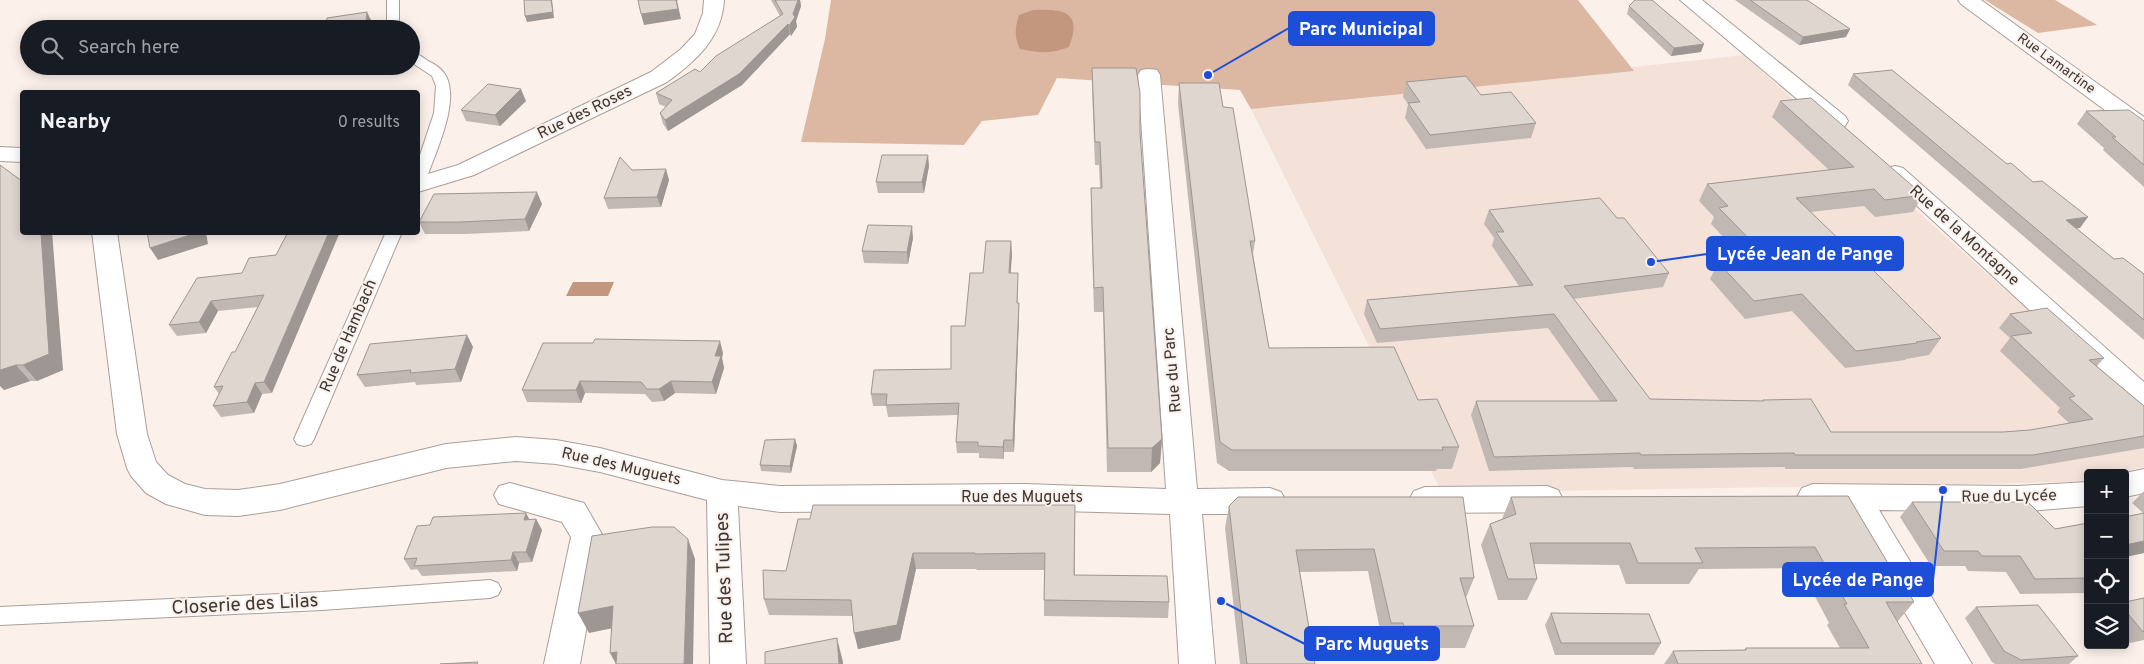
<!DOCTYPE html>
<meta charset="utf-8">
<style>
:root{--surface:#171b24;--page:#20242c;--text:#f1f3f6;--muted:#9ea1a6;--line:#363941}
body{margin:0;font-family:Overpass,sans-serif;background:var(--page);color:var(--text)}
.controls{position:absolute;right:15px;bottom:15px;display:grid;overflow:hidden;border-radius:5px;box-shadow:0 2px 12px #0003}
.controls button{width:45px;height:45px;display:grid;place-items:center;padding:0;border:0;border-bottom:1px solid var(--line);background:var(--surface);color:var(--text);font:25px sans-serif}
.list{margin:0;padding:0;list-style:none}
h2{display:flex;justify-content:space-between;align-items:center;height:65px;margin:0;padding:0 20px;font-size:21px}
h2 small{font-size:16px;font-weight:400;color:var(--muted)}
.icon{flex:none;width:28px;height:28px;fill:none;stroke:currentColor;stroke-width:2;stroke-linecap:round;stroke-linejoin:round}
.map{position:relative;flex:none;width:2144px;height:664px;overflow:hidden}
.search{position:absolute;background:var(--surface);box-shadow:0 2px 12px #0003;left:20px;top:20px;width:400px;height:55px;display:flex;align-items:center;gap:12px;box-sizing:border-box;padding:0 18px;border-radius:28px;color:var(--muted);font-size:19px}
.panel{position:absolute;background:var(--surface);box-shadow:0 2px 12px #0003;left:20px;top:90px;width:400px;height:145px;border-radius:5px}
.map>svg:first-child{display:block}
</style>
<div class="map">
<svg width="2144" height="664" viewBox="0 0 2144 664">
<rect width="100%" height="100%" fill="#fbf0ea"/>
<!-- built -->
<path fill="#f4e2d9" d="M1744 55 2144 415V467L2115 473H2088V479L2074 482 1442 493 1251 109Z"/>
<!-- green -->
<path fill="#dcb7a2" d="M831 0H1578L1634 71 1251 109 1240 90 1057 78 1038 115 982 121 964 145 801 142 825 39Z
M1985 0H2055L2097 25 2038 33Z"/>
<!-- water -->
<path fill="#c3977e" d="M1033 10C1063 9 1083 11 1069 47 1052 54 1038 53 1020 49 1014 37 1015 28 1019 15Z
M573 282H614L608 296H566Z"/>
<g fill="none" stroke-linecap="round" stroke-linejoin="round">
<!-- service casing -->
<g stroke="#a99f9a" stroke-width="2">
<path id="service" d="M387 0H399V29H387Z
M411 52C418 54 423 57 428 61 435 64 442 69 446 76 460 103 435 153 426 180L423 183 418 185V161L434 113 436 86 432 76 411 62Z
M386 232H402L314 439 311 444 304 446 297 444 294 439Z
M490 580 498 583 501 589 498 595 490 598 322 610 0 625V607L322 592Z"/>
</g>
<!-- minor casing -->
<g stroke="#a99f9a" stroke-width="2">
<path id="minor" d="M704 0H724C722 38 696 61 667 82L474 175 418 192V177L458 165 651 72 681 49 695 34 703 13Z
M1958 0H1981L2144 117V135L2136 133 1961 4Z
M1149 69 1157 70 1160 75 1197 489 1270 488 1281 492 1286 501 1281 510 1270 514H1202L1215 664H1179L1170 514 1025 510 780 512 738 506 746 664H710L707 500 600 472 556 464 516 461 446 468 280 510 238 516 205 515 166 504 146 493 131 476 127 468 117 434 92 232H117L147 434 156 462 168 475 185 484 205 489 238 490 280 484 446 444 516 437 556 440 600 448 722 480 780 486 1025 484 1166 489 1138 75 1141 70Z
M0 147 22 148V162L0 161Z
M2144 469V493L2125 497V473Z
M2088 482V506L2018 512 1879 510 1972 664H1935L1845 510H1813L1802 506 1797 497 1802 488 1813 484 2018 486Z
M510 483 584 503 603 536 580 664H544L571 537 562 522 499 504 494 495 499 486Z
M1547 486 1558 490 1563 499 1558 508 1547 512 1425 513 1414 509 1409 500 1414 491 1425 487Z"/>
</g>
<!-- primary casing -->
<g stroke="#a99f9a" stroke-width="2">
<path id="primary" d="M1680 0H1702L1845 116 1848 121 1845 126 1837 128 1829 126Z
M1895 166 1903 168 2144 382V410L2134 407 1887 178 1883 173 1887 168Z"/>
</g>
<!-- service -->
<use href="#service" fill="#fff" fill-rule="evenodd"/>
<!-- minor -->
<use href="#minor" fill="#fff" fill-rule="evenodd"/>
<!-- primary -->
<use href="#primary" fill="#fff" fill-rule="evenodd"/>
</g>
<!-- wall -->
<path fill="#c1b8b3" d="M771 0H800L801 6 796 21 797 27 791 36 790 34 742 85 668 131 663 124 660 113 666 107 659 104 656 93 700 72 780 16Z
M1735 0H1807L1846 37 1799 45Z
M1629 6 1701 52 1671 56 1627 14Z
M342 66H391L392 70 354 75Z
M1092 68 1140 133 1162 439 1160 463 1151 472H1107L1103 312H1094L1091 212V188H1100L1099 165H1095L1092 91Z
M1853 74 2007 164 2033 182 2080 228H2076L2114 259 2144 274V340L1848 85Z
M1406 82 1481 95 1536 123 1531 138 1426 149 1405 118 1408 104 1403 97Z
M1179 83 1223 107 1255 241 1253 254 1269 348 1418 400 1459 447 1452 469H1437L1436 471H1229L1217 463 1178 104Z
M526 101 500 126 466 121 461 110Z
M1780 101 1923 195 1913 212 1875 217 1864 206 1810 212 1941 338 1929 355 1906 359 1905 360 1845 368 1792 311 1745 319 1710 279 1718 262 1743 258 1711 224 1714 217 1699 201 1707 184 1829 170 1772 117Z
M2086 111 2144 121V187L2103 150 2104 148 2077 124Z
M0 165 63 370 37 381H30L4 390Z
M929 166 924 193H878L876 182Z
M632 170 669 180 661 207 608 209 604 198Z
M542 204 529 231 464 234H425L419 222Z
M1489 210 1617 218 1669 273 1663 287 1573 299 1650 399 1762 401 1763 400 1831 432H2003L2030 430 2069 423 2057 412 2060 408 2000 351 2010 338 1999 328 2010 314 2104 358 2097 366 2144 406V448L2021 469H1785V467L1634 469 1633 467 1489 471 1471 415 1476 401H1600L1548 328 1377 343 1364 314 1367 300 1519 286 1492 246 1494 238 1484 224Z
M913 238 908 264 864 263 862 251Z
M1012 253 1010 273 1018 284V303H1019V315L1014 452H1004V459L979 458V453H957L956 442 958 415 888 417 886 406H873L871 394 951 369 965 326 983 273Z
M276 255 272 393 262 394 254 413 221 417 213 406 219 394 214 387 235 352 258 307 218 311 206 333 177 336 169 325 242 273Z
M467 335 473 347 461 382 416 385 415 382 365 387 357 375Z
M723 353 722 358 724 368 716 394 675 393 664 401 652 402 645 394 585 393 581 403 527 402 522 390Z
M795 439 797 446 791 473 761 471 760 465Z
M2144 491V553L2125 557V517L2143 513 2132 503Z
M1848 496 1895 575 1914 602 1897 622 1922 664H1664L1673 651 1744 650 1746 648H1840L1827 625 1829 623 1800 568 1699 569 1689 584H1626L1619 565 1534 564 1537 579 1527 600H1498L1481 545 1490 524 1502 519 1511 497Z
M1912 502 2055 529 2088 523V593L2020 594 2006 572 1968 571 1965 566H1931L1900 517Z
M1075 505V575L1169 602 1168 618 1044 616V570H977L976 569H916L900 640 858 649 853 616 769 615 764 599 786 571 810 519Z
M1229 506 1474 578 1466 598 1474 626 1465 648H1396V645H1383L1368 571 1300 572 1315 664H1240L1225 528Z
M530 519H536L542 530 532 562 519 563 517 571 422 576 417 569 411 570 404 559Z
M2144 598V640L2130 643 2125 637V610Z
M1976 607 2078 656 2069 664H1995L1992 662 1965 618Z
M1551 613 1661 643 1654 655H1555L1545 625Z"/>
<!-- shaded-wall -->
<path fill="#9d9692" d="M551 0H552L554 18 527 22 525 16Z
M676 0H678L677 1 681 19 644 25 641 14Z
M798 0H800L801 6 796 21 797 27 791 36 789 26Z
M367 12 372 22 371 29H365Z
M788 24 790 34 742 85 668 131 665 120Z
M1850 29 1846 37 1799 45 1803 37Z
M1704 44 1701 52 1671 56 1674 48Z
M350 66H391L392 70 354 75Z
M521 89 526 101 500 126 495 115Z
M928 155 929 166 924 193 922 182Z
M666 169 669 180 661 207 657 197Z
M537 192 542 204 529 231 525 219Z
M2088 217 2080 228 2058 231 2066 220Z
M912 226 913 238 908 264 907 252Z
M41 232H52L63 370 37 381 23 365Z
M199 232H206L208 244 158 260 150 248Z
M329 232H340L272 393 264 382Z
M1011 241 1012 253 1010 284 1009 273Z
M211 301 218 311 206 333 199 322Z
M1019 303V315L1014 452 1013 440Z
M467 335 473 347 461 382 455 369Z
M720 341 723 353 722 358 724 368 716 394 712 382 715 356Z
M16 365 30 381 4 390 0 386V370Z
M580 381 585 393 581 403 576 390Z
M671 381 675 393 664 401 659 389Z
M255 383 262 394 254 413 247 402Z
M795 439 797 446 791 473 790 466Z
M1162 439 1160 463 1151 472 1152 448Z
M1004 440V459L1003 447Z
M526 513 532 524 524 520Z
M536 519 542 530 532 562 526 552Z
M688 539 695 559 693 664H684Z
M2144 541V553L2125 557V545Z
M513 552 519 563 517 571 511 560Z
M913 553 916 569 900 640 858 649 854 633Z
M613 606 623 626 589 633 578 613Z
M837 638 843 662V664H839Z
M617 652 616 664 610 653Z"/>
<!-- building -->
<path fill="#e0d6d0" stroke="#9d9692" d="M524 0H551L553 12 525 16Z
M638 0H676L678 9 641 14Z
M775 0H798L793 14 795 17 789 26 788 24 739 74 665 120 660 113 672 100 656 93 695 69 700 72 716 56 783 14Z
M1635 0H1652L1704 44 1674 48 1629 6Z
M1750 0H1807L1850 29 1803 37Z
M367 12 365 29H325L327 18Z
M1092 68H1136L1140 93V133L1162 439 1152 448H1108L1103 287 1094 288 1091 188H1102L1100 142H1095Z
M1892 70 2007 164 2011 163 2033 182 2042 181 2088 217 2066 220 2114 259 2123 258 2144 274V320L1853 74Z
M1466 76 1481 95 1511 92 1536 123 1430 135 1408 103 1420 102 1406 82Z
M1179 83H1219L1223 107 1233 108 1255 241H1250L1269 348 1394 347 1418 400 1437 399 1459 447H1442L1443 450H1232L1220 442Z
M488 84 521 89 495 115 461 110Z
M1811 98 1923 195 1885 200 1874 189 1796 198 1845 245H1848L1941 338 1916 342 1917 343 1856 351 1802 294 1754 301 1718 262 1765 255 1719 208 1728 206 1707 184 1854 167 1780 101Z
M2129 110 2144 121V165L2112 137H2116L2086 111Z
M882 155H928L922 182H876Z
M620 157 632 170 666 169 657 197 604 198Z
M0 165 22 181V232H41L49 354 23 365H16L0 370Z
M537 192 525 219 459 222H419L434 194Z
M1600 198 1617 218H1624L1669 273 1564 286 1650 399 1764 401 1763 400 1811 399 1831 432H2003L2030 430 2093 419 2069 398 2075 396 2011 336 2032 333 2010 314 2047 308 2104 358 2089 360 2144 406V436L2033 455H1795L1794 453 1641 455 1640 453 1494 457 1476 401H1617L1554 314 1380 329 1367 300 1533 285 1496 232H1504L1489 210Z
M868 225 912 226 907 252 862 251Z
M147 232H199L150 248Z
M288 232H329L264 382 255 383 247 402 213 406 223 386 214 387 232 352H235L264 295 211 301 199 322 169 325 197 278 242 273 249 258 276 255Z
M986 241H1011L1009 273H1018L1017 303H1019L1013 440H1004L1003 447 978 446V442H956L959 403 886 405 887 394H871L874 370 951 369V326H965L970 273H983Z
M467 335 455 369 410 373 411 370 357 375 370 344Z
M595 339 720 341 715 356H721L712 382 671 381 659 389H647L641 382 580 381 576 390H522L543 343H593Z
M795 439 790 466 760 465 765 440Z
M1848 496 1895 575H1898L1914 602H1886L1922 664H1678L1673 651 1746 650V648H1869L1844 604H1847L1815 547 1695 548 1703 563H1638L1630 543H1530L1537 579H1508L1490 524 1516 514 1511 497Z
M1238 497H1463L1474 578H1460L1474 626H1404L1403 623H1391L1374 549 1296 550 1315 664H1247L1229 506Z
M1912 502H2028L2055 529 2088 523V578L2035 579 2020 556H1982L1978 551H1944Z
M813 505H1075L1074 575 1167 576 1169 602 1044 600 1045 553 975 554V553H913L897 625 854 633 851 600 764 599 763 570 786 571 798 519H810Z
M526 513 524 520 536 519 526 552H513L511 560 414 566 417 558 404 559 417 526 430 525 433 517Z
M2144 513V541L2125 545V517Z
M652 527H674L688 539 684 664H616L617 652 610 653 613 606 578 613 592 536Z
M2144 598V631L2143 632 2125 610V602Z
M2038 605 2078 656 2021 660 2004 651 1976 607Z
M1551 613 1649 614 1661 643H1561Z
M837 638 839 664H765V652Z
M478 662 477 664H440Z"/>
<g text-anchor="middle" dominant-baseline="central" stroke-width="4" stroke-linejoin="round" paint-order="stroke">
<!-- far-street labels -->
<g font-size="14" fill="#3b3735" stroke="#fbf0ea">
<text transform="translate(2056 64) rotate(36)">Rue Lamartine</text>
</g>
<!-- street labels -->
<g font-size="16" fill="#3b3735" stroke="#fbf0ea">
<text transform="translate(585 113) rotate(-26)">Rue des Roses</text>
<text transform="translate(1964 236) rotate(42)">Rue de la Montagne</text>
<text transform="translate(349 336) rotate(-67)">Rue de Hambach</text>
<text transform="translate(1173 370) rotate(-95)">Rue du Parc</text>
<text transform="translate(621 467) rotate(13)">Rue des Muguets</text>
<text transform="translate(2009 497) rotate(-1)">Rue du Lycée</text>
<text x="1022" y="498">Rue des Muguets</text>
</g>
<!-- near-street labels -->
<g font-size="19" fill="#3b3735" stroke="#fbf0ea">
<text transform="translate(725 578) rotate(-92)">Rue des Tulipes</text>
<text transform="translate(245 605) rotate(-3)">Closerie des Lilas</text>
</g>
</g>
<!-- callouts -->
<path fill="none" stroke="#1d4ed8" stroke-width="2" d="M1208 75L1289 28M1651 262L1707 254M1943 490L1933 580M1221 601L1305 644"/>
<g fill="#1d4ed8" stroke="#fbf0ea" stroke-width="2">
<circle cx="1208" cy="75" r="5"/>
<circle cx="1651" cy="262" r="5"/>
<circle cx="1943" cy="490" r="5"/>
<circle cx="1221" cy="601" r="5"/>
</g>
<g fill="#1d4ed8" stroke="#1d4ed8" stroke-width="2">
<rect x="1289" y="12" width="145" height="33" rx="5"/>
<rect x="1707" y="237" width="196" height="33" rx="5"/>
<rect x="1783" y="563" width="150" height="33" rx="5"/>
<rect x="1305" y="627" width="134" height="33" rx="5"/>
</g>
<g font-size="18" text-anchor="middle" font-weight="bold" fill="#fff">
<text x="1361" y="35">Parc Municipal</text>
<text x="1805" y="260">Lycée Jean de Pange</text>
<text x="1858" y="586">Lycée de Pange</text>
<text x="1372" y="650">Parc Muguets</text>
</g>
</svg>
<div class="controls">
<button>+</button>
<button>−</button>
<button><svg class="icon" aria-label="locate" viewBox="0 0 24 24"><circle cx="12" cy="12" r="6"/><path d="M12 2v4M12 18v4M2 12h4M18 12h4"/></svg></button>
<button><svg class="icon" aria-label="layers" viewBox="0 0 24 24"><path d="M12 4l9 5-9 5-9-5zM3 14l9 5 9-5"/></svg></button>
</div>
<div class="search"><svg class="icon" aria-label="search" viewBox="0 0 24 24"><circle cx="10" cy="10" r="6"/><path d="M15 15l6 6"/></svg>Search here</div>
<section class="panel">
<h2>Nearby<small>0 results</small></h2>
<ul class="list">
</ul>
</section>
</div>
